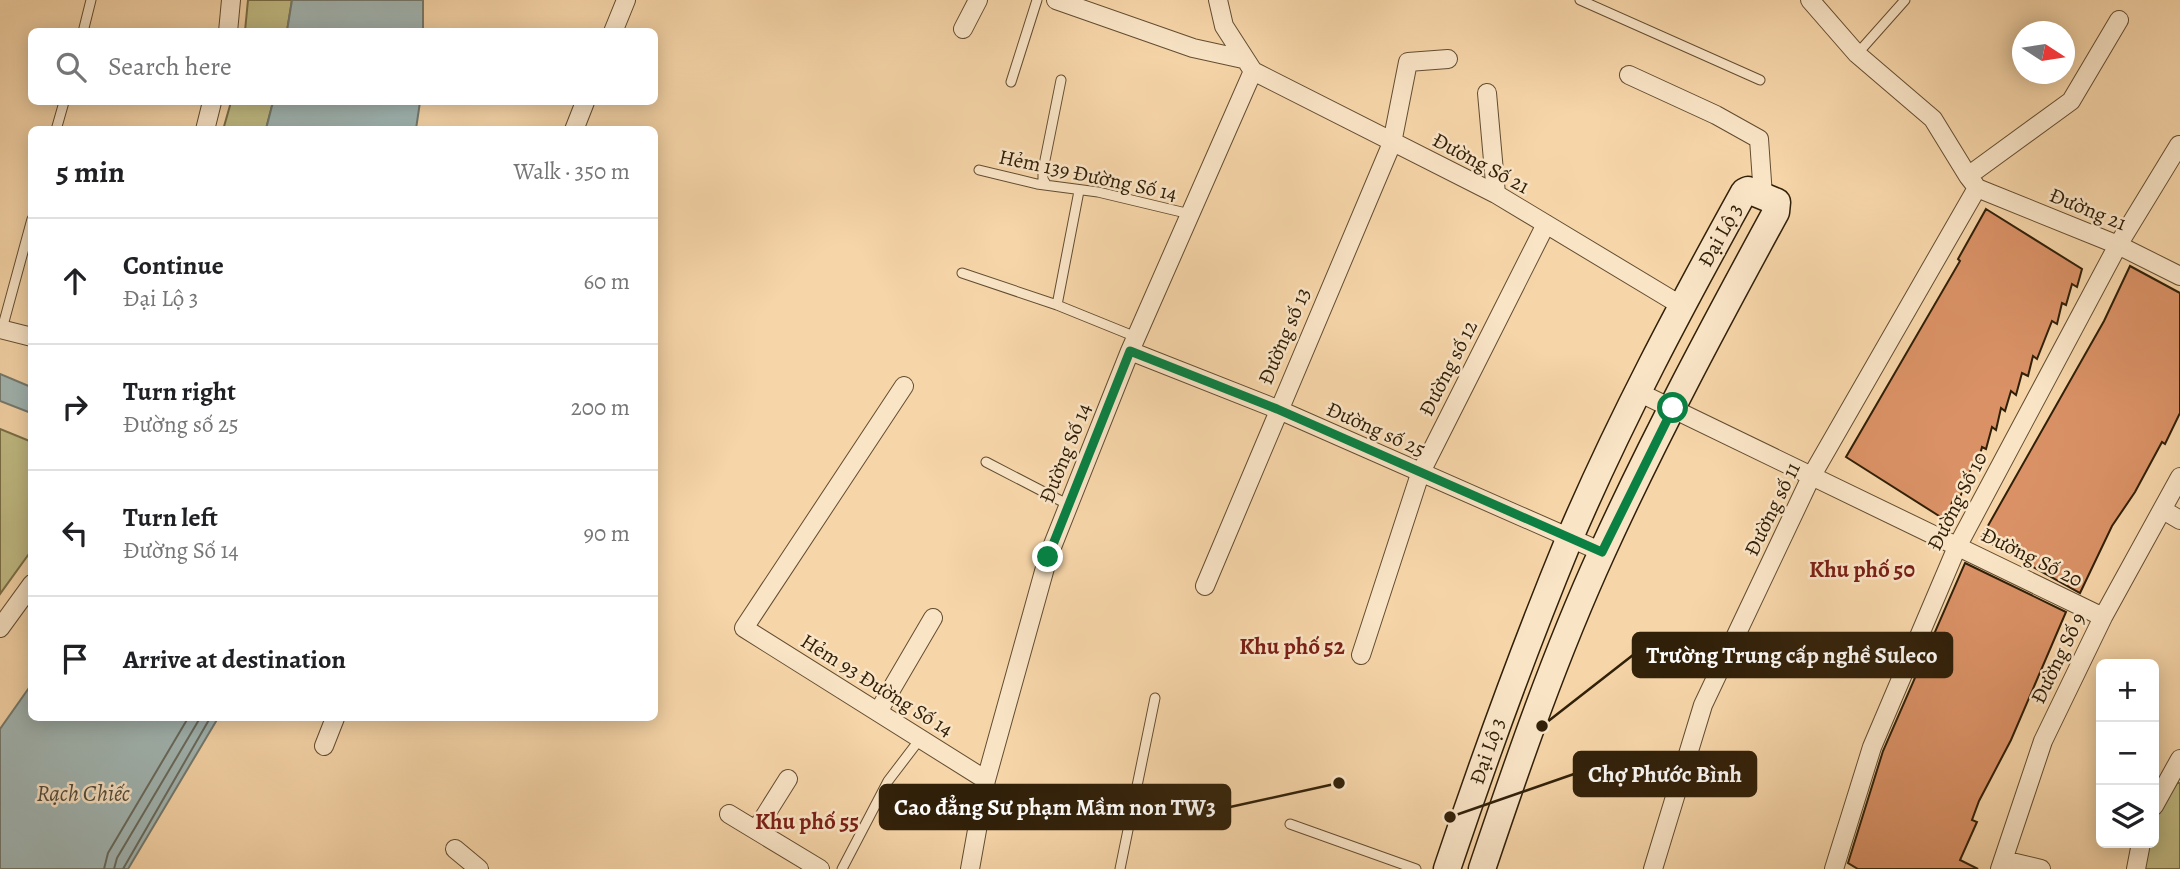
<!DOCTYPE html>
<meta charset="utf-8">
<style>
:root{--surface:#fff;--page:#f2f2f2;--text:#202124;--muted:#757577;--line:#e0e0e0}
body{margin:0;font-family:Alegreya,serif;background:var(--page);color:var(--text)}
.controls{position:absolute;right:21px;bottom:21px;display:grid;overflow:hidden;border-radius:10px;box-shadow:0 4px 18px #0003}
.controls button{width:63px;height:63px;display:grid;place-items:center;padding:0;border:0;border-bottom:2px solid var(--line);background:var(--surface);color:var(--text);font:35px sans-serif}
.compass{position:absolute;left:2012px;top:21px;width:63px;height:63px;border-radius:50%;background:var(--surface);box-shadow:0 4px 18px #0003;rotate:102deg}
.stop{position:absolute;width:21px;height:21px;margin:-16px;border:5px solid #0b8043;border-radius:50%;background:#fff}
.stop.end{background:#0b8043;border-color:#fff;box-shadow:0 2px 7px #0008}
.list{margin:0;padding:0;list-style:none}
h2{display:flex;justify-content:space-between;align-items:center;height:91px;margin:0;padding:0 28px;font-size:30px}
h2 small{font-size:23px;font-weight:400;color:var(--muted)}
.list li{display:grid;grid-template-columns:46px 1fr auto;gap:21px;align-items:center;box-sizing:border-box;height:126px;padding:0 28px;border-top:2px solid var(--line)}
.list b{display:block;font-size:26px;white-space:nowrap}
.list p{margin:0;font-size:23px;white-space:nowrap;color:var(--muted)}
.list em{font-size:23px;font-style:normal;color:var(--muted)}
.icon{flex:none;width:38px;height:38px;fill:none;stroke:currentColor;stroke-width:2;stroke-linecap:round;stroke-linejoin:round}
.map{position:relative;flex:none;width:2180px;height:869px;overflow:hidden}
.search{position:absolute;background:var(--surface);box-shadow:0 4px 18px #0003;left:28px;top:28px;width:630px;height:77px;display:flex;align-items:center;gap:18px;box-sizing:border-box;padding:0 24px;border-radius:10px;color:var(--muted);font-size:26px}
.panel{position:absolute;background:var(--surface);box-shadow:0 4px 18px #0003;left:28px;top:126px;width:630px;height:595px;border-radius:10px}
.map>svg:first-child{display:block}
</style>
<div class="map">
<svg width="2180" height="869" viewBox="0 0 2180 869">
<rect width="100%" height="100%" fill="#f6d5a8"/>
<filter id="stains"><feTurbulence type="fractalNoise" baseFrequency=".00286" numOctaves="4"/><feColorMatrix values="0 0 0 0 .2 0 0 0 0 .09 0 0 0 0 .02 0 0 0 .5 -.17"/></filter>
<radialGradient id="worn" r=".72"><stop offset=".6" stop-color="#630" stop-opacity="0"/><stop offset="1" stop-color="#630" stop-opacity=".3"/></radialGradient>
<!-- green -->
<path fill="#c1bc84" stroke="#796e46" stroke-width="2" d="M248 0H292L287 31H245Z
M231 102H273L266 129 223 130Z
M0 429 32 442 31 551 0 594Z
M2177 783H2180V869H2142L2147 843H2154V818Z"/>
<!-- water -->
<path fill="#a1b6b3" stroke="#747a6f" stroke-width="2" d="M292 0H423V31H287Z
M273 102H420L416 129H266Z
M0 374 31 387V413L0 401Z
M31 685 32 718H218L128 869H0V729Z"/>
<g fill="none" stroke-linecap="round" stroke-linejoin="round">
<!-- shore -->
<path stroke="#696b5e" stroke-width="2" d="M104 869 108 853 188 718
M114 869 117 858 200 718
M123 869 210 718"/>
</g>
<!-- building -->
<path fill="#d99165" stroke="#312009" stroke-width="2" d="M1986 209 2082 269 2077 287 2072 284 2066 305 2062 303 2057 324 2052 321 2037 359 2033 356 2028 376 2022 373 2016 395 2011 391 2005 411 2001 408 1996 430 1992 427 1986 449 1982 447 1977 467 1973 464 1957 505 1952 502 1947 521 1846 457 1960 261 1958 259Z
M2130 266 2180 293V413L2165 444 2162 442 2135 492 2112 526 2080 593 1981 538 2104 321Z
M1965 563 2066 612 2011 740 1979 801 1972 820 1977 822 1960 860 1978 869H1858L1848 863 1883 751Z"/>
<g fill="none" stroke-linecap="round" stroke-linejoin="round">
<!-- lane casing -->
<g stroke="#624d31" stroke-width="11">
<path id="lane" d="M1580 0 1760 80
M83 32 91 0
M1857 54 1905 0
M1011 82 1037 0
M56 130 64 102
M979 170 1037 184 1098 192 1190 214
M1046 184 1043 179V170L1061 80
M962 273 1057 305 1136 337
M1057 305 1079 191
M2 329 32 219
M986 462 1069 505
M1290 824 1416 869
M842 869 888 781 920 739
M1120 869 1155 698"/>
</g>
<!-- street casing -->
<g stroke="#624d31" stroke-width="20">
<path id="street" d="M1056 0 1193 48 1243 59
M1218 0 1224 26 1253 71 1496 194 1682 306
M1810 0 1857 54 1933 119 1968 176
M963 29 978 0
M228 32 231 0
M613 32 626 0
M1629 75 1716 115 1759 139 1763 196
M1487 93 1496 194
M205 130 212 102
M574 130 585 102
M1975 185 1968 176 2071 101 2119 20
M1977 188 2118 245 2180 276
M0 329 32 337
M1130 351 1277 409 1602 552
M904 386 744 628 986 780
M1638 392 2103 617
M2163 510 2180 520
M1205 586 1392 143 1408 62 1448 59
M0 628 32 584
M1361 655 1420 474 1546 224
M878 712 933 618
M324 746 335 718
M2154 806 2180 759
M729 814 820 869
M756 830 788 779
M455 849 479 869
M2003 860 2041 869
M970 869 986 780 1048 557 1130 351 1253 71
M1653 869 1703 705 1811 477 1977 188
M1834 869 1872 747 1957 547 2118 245 2179 145
M2000 869 2043 741 2103 617 2180 477
M2136 869 2141 843"/>
</g>
<!-- secondary casing -->
<g stroke="#312009" stroke-width="29">
<path id="secondary" d="M1447 869C1484 759 1524 649 1568 542 1619 422 1681 306 1744 192L1748 190 1777 202 1776 212C1715 324 1655 436 1602 552 1555 655 1518 762 1482 869"/>
</g>
<!-- lane -->
<use href="#lane" stroke="#f9e4c6" stroke-width="9"/>
<!-- street -->
<use href="#street" stroke="#f9e4c6" stroke-width="18"/>
<!-- secondary -->
<use href="#secondary" stroke="#f9e4c6" stroke-width="26"/>
</g>
<g fill="none" stroke-linecap="round" stroke-linejoin="round">
<!-- route -->
<path stroke="#0b8043" stroke-width="9" d="M1048 557 1130 351 1277 409 1602 552 1673 408"/>
</g>
<g text-anchor="middle" dominant-baseline="central" stroke-width="5" stroke-linejoin="round" paint-order="stroke">
<!-- street labels -->
<g font-size="21" fill="#312009" stroke="#f9e4c6">
<text transform="translate(1481 163) rotate(28)">Đường Số 21</text>
<text transform="translate(1088 175) rotate(12)">Hẻm 139 Đường Số 14</text>
<text transform="translate(2088 209) rotate(22)">Đường 21</text>
<text transform="translate(1720 235) rotate(-61)">Đại Lộ 3</text>
<text transform="translate(1284 336) rotate(-67)">Đường số 13</text>
<text transform="translate(1448 368) rotate(-63)">Đường số 12</text>
<text transform="translate(1376 429) rotate(24)">Đường số 25</text>
<text transform="translate(1065 453) rotate(-68)">Đường Số 14</text>
<text transform="translate(1957 501) rotate(-63)">Đường Số 10</text>
<text transform="translate(1772 509) rotate(-64)">Đường số 11</text>
<text transform="translate(2032 557) rotate(26)">Đường Số 20</text>
<text transform="translate(2058 658) rotate(-64)">Đường Số 9</text>
<text transform="translate(877 685) rotate(32)">Hẻm 93 Đường Số 14</text>
<text transform="translate(1487 751) rotate(-71)">Đại Lộ 3</text>
</g>
<!-- neighbourhood labels -->
<g font-size="23" font-weight="bold" fill="#7a1f14" stroke="#f9e4c6">
<text x="1862" y="569">Khu phố 50</text>
<text x="1292" y="646">Khu phố 52</text>
<text x="807" y="821">Khu phố 55</text>
</g>
<!-- water labels -->
<g font-size="23" font-style="italic" fill="#534d3c" stroke="#f9e4c6">
<text x="83" y="793">Rạch Chiếc</text>
</g>
</g>
<!-- callouts -->
<path fill="none" stroke="#312009" stroke-width="2.5" d="M1542 726L1633 655M1450 817L1574 774M1339 783L1230 807"/>
<g fill="#312009" stroke="#f9e4c6" stroke-width="2.5">
<circle cx="1542" cy="726" r="7"/>
<circle cx="1450" cy="817" r="7"/>
<circle cx="1339" cy="783" r="7"/>
</g>
<g fill="#312009" stroke="#312009" stroke-width="2.5">
<rect x="1633" y="633" width="319" height="44" rx="7"/>
<rect x="1574" y="752" width="182" height="44" rx="7"/>
<rect x="880" y="785" width="350" height="44" rx="7"/>
</g>
<g font-size="23" text-anchor="middle" font-weight="bold" fill="#fff">
<text x="1792" y="663">Trường Trung cấp nghề Suleco</text>
<text x="1665" y="782">Chợ Phước Bình</text>
<text x="1055" y="815">Cao đẳng Sư phạm Mầm non TW3</text>
</g>
<rect width="100%" height="100%" filter="url(#stains)"/>
<rect width="100%" height="100%" fill="url(#worn)"/>
</svg>
<div class="controls">
<button>+</button>
<button>−</button>
<button><svg class="icon" aria-label="layers" viewBox="0 0 24 24"><path d="M12 4l9 5-9 5-9-5zM3 14l9 5 9-5"/></svg></button>
</div>
<svg class="compass" viewBox="-18 -18 36 36"><path d="M0-13l5 13h-10z" fill="#e53935"/><path d="M0 13l5-13h-10z" fill="#757577"/></svg>
<div class="stop" style="left:1673px;top:408px"></div>
<div class="stop end" style="left:1048px;top:557px"></div>
<div class="search"><svg class="icon" aria-label="search" viewBox="0 0 24 24"><circle cx="10" cy="10" r="6"/><path d="M15 15l6 6"/></svg>Search here</div>
<section class="panel">
<h2>5 min<small>Walk · 350 m</small></h2>
<ul class="list">
<li><svg class="icon" aria-label="ahead" viewBox="0 0 24 24"><path d="M12 20V5M6 11l6-6 6 6"/></svg><div><b>Continue</b><p>Đại Lộ 3</p></div><em>60 m</em></li>
<li><svg class="icon" aria-label="right" viewBox="0 0 24 24"><path d="M7 20v-9h11M14 6l5 5-5 5"/></svg><div><b>Turn right</b><p>Đường số 25</p></div><em>200 m</em></li>
<li><svg class="icon" aria-label="left" viewBox="0 0 24 24"><path d="M17 20v-9H6M10 6l-5 5 5 5"/></svg><div><b>Turn left</b><p>Đường Số 14</p></div><em>90 m</em></li>
<li><svg class="icon" aria-label="arrive" viewBox="0 0 24 24"><path d="M6 21V4h12l-3 4 3 4H6"/></svg><div><b>Arrive at destination</b></div></li>
</ul>
</section>
</div>
